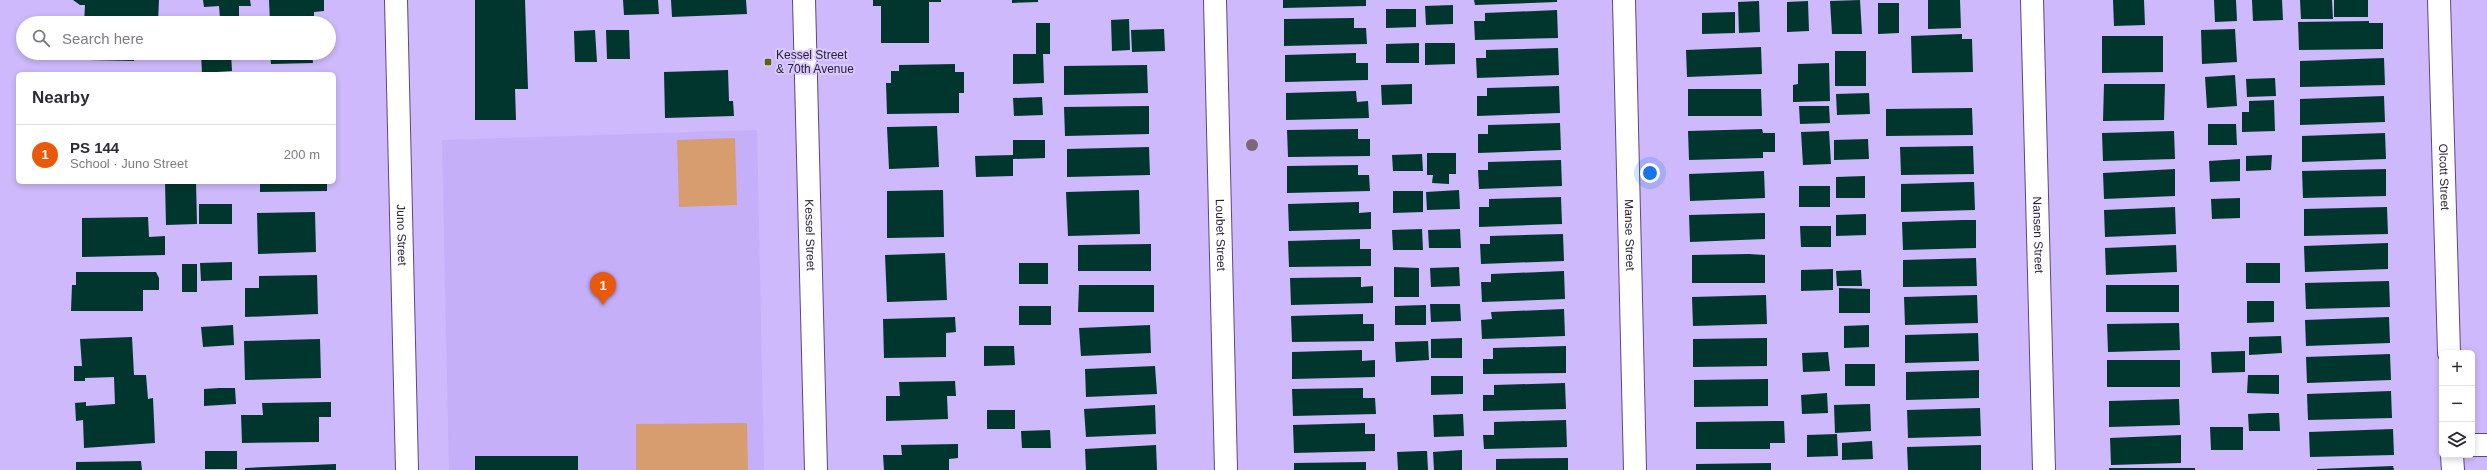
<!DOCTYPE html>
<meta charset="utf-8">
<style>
:root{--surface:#fff;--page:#f2f2f3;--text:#2b2b33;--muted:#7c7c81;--line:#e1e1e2;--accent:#ea580c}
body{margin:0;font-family:Helvetica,sans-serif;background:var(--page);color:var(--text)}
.controls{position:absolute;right:12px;bottom:12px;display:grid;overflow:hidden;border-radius:6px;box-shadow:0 2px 6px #0003}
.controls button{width:36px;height:36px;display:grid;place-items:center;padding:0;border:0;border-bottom:1px solid var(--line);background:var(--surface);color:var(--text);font:20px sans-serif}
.you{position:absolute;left:1650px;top:173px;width:14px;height:14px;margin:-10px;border:3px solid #fff;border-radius:50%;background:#1a73e8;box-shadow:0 0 0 6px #1a73e833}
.badge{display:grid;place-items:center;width:26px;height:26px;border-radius:50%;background:var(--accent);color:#fff;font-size:13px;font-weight:700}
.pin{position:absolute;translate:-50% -33px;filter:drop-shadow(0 1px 2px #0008)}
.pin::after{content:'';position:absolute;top:21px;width:14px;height:12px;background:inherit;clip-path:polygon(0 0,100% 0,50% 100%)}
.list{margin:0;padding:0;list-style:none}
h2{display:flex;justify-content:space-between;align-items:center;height:52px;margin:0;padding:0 16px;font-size:17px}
h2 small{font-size:13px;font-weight:400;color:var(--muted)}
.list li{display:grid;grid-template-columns:26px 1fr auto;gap:12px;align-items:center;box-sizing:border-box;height:60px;padding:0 16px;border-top:1px solid var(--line)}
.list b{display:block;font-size:15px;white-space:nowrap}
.list p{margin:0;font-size:13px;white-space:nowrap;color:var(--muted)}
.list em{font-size:13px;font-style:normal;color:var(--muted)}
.icon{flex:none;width:22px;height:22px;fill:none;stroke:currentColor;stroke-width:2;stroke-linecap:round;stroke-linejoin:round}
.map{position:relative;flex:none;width:2487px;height:470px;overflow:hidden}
.search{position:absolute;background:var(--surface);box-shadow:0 2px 6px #0003;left:16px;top:16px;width:320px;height:44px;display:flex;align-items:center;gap:10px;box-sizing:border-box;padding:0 14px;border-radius:22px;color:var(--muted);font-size:15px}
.panel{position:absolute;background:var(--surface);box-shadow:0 2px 6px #0003;left:16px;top:72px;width:320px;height:112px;border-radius:6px}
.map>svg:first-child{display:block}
</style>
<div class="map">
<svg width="2487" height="470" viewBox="0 0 2487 470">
<rect width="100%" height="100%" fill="#cdb9fb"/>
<!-- built -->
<path fill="#c5aff8" d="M757 130 764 470H449L442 140Z"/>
<!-- green -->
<path fill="#d89d6f" d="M735 138 737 205 679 207 677 140Z
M747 423 748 470H636V424Z"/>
<!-- building -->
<path fill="#00362d" d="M73 0H159L158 23H84L85 5H80Z
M203 0H250L251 6H239V17L220 18 219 6 204 7Z
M269 0H324V11L314 12V23H270Z
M475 0H525L528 89H515L516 120H475Z
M623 0H658L659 14 624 15Z
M671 0H746L747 14 672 17Z
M873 0H941V2H929V43H881V6H873Z
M1012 0H1038V2L1012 3Z
M1283 0H1366V6L1283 8Z
M1474 0H1557V2L1475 5Z
M1860 0 1862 34H1832L1830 1Z
M1928 0H1960L1961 28 1928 29Z
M2113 0H2144L2145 25 2114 26Z
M2214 0H2236L2237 21 2215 22Z
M2252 0H2282L2283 20 2253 21Z
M2300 0H2332L2333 19H2301Z
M2334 0H2368V17H2334Z
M1759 1 1760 32 1739 33 1738 2Z
M1808 1 1809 31 1787 32V2Z
M1878 3H1899V33L1878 34Z
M1453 5V24L1426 25 1425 6Z
M1386 9H1416V27L1386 28Z
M1557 10 1558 38 1475 40 1474 21H1485V13Z
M1735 12V33L1702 34V13Z
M1354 18V28H1366L1367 44 1284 46V19Z
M1129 19 1130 50 1112 51 1111 20Z
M2369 21V23H2383V49L2299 50 2298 22Z
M1036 23H1050V54H1043L1044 83 1013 84V54H1036Z
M1164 29 1165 51 1132 52 1131 30Z
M2235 29 2237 62 2202 64 2201 30Z
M595 30 597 62H575L574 31Z
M606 30H629L630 59H607Z
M1962 34V39H1972L1973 72 1912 73 1911 36Z
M2102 36H2163V72L2102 73Z
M1419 43V63H1386V44Z
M1425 43H1455V64L1425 65Z
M1761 47 1762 74 1687 77 1686 50Z
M1558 48 1559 75 1477 78 1476 58H1486V50Z
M1835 51H1866V86H1835Z
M88 53H135L134 61 88 60Z
M201 53H231L232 71 202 73Z
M270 53H312L313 63 271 64Z
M1356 53V63H1368V80L1285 82V55Z
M2384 58 2385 85 2300 87V61Z
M1829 63 1830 101 1793 102V85L1798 84V64Z
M955 64V72H964V93H959V113L887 114 886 83H891V71H899V65Z
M1147 65 1148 93 1064 95V66Z
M728 70 729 101H733L734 116 665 118 664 72Z
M2235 75 2237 106 2207 108 2205 77Z
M2275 78 2276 96 2247 97 2246 79Z
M1412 84V104L1382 105 1381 85Z
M2104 84H2165L2164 120 2103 121Z
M1559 86 1560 113 1477 116V96H1487V88Z
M1688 89H1761L1762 116H1688Z
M1356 91 1357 102 1368 101 1369 118 1286 120V93Z
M1869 93 1870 114 1837 115 1836 94Z
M2384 96 2385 122 2300 125V99Z
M1042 97 1043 115 1014 116 1013 98Z
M2274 100 2275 131 2242 132V112H2249V101Z
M1149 106V134L1065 136 1064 107Z
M1799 106H1829L1830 123 1800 124Z
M1972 108 1973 135 1886 136V109Z
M1560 123 1561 150 1478 153V134H1488V125Z
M2208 124H2236L2237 145H2208Z
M937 126 939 167 889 169 887 127Z
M1358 129V139H1370V156L1288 157 1287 130Z
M1762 129 1763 133H1775V152H1763V158L1689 160 1688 131Z
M1829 131 1831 164 1803 165 1801 132Z
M2174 131 2175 159 2103 161 2102 133Z
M2385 133 2386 159 2302 162V136Z
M1868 139 1869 159 1834 160V140Z
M1013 140H1045V158L1013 159V176L976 177 975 156 1013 155Z
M1973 146 1974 174 1901 175 1900 147Z
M1149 147 1150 175 1067 177V149Z
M1427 153H1456V174H1449V184L1432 183 1433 175H1427Z
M1422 154 1423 171H1393L1392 155Z
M2272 155 2271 170 2246 171V156Z
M2240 159V181L2210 182 2209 161Z
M1561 160 1562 186 1479 189 1478 170H1488V162Z
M1358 165V175H1369L1370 191 1287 193V166Z
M2175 169V196L2104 199 2103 173Z
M2386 169V196L2303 198 2302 171Z
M1764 171 1765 198 1690 201 1689 174Z
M1865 176V198H1836V177Z
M75 182H148V184H75Z
M165 182H196L197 224 166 225Z
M260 182H327V191L260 192Z
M1969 182H1974L1975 210 1901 212V184Z
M1799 186H1830V207H1799Z
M943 190 944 237 887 238V191Z
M1139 190 1140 234 1068 236 1066 192Z
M1459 190 1460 209 1427 210 1426 192Z
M1393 191H1423V212L1393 213Z
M1561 197 1562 224 1479 227V207H1489V199Z
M2240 198V218L2212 219 2211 199Z
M1359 202V213L1371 212V229L1289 231 1288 204Z
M199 204H232V224H199Z
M2175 207 2176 234 2105 237 2104 210Z
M2387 207 2388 234 2304 236V209Z
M315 212 316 252 258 254 257 213Z
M1765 213V239L1690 242 1689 215Z
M1866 214V235L1836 236V215Z
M148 217 149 237 165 236V255L82 257V218Z
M1962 220H1976V248L1903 250 1902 222Z
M1800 226H1831V247H1801Z
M1422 229 1423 250H1393L1392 230Z
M1460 229 1461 248H1429L1428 230Z
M1563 234 1564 261 1481 264 1480 244H1490V236Z
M1360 239V249H1371V266L1289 267 1288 241Z
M2388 243V269L2305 272 2304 246Z
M1151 244V271H1078V245Z
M2176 245 2177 272 2106 275 2105 248Z
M945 253 947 300 887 302 885 255Z
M1749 254 1765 255V283H1692V255Z
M1976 258 1977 286 1903 287V260Z
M232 262V280L201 281 200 263Z
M1019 263H1048V284H1019Z
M2246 263H2280V283H2246Z
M182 264H197V292H182Z
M1394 267 1419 268V297H1394Z
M1459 267 1460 286 1431 287 1430 268Z
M1833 269V290L1801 291V270Z
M1861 270 1862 286H1837L1836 271Z
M1564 271 1565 299 1482 302 1481 282H1491V274Z
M76 272H156L159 278V290H143V311H71L72 285H76Z
M317 275 318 314 245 317V288H259V276Z
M1361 277V287L1373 286V303L1291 305 1290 278Z
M2389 281 2390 307 2306 309 2305 283Z
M1079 285H1154V312H1078Z
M2106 285H2179V312H2106Z
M1839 288 1870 289V313H1839Z
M1766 295 1767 324 1693 326 1692 297Z
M1977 295 1978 323 1905 325 1904 297Z
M2247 301H2274V322L2247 323Z
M1430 304H1460L1461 321 1431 322Z
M1424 305H1426V325H1395V306Z
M1019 306H1051V325H1019Z
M1564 309 1565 336 1482 339 1481 320 1492 319 1491 312Z
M1363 314V324H1374V341L1292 342 1291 316Z
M955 317 956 332 946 333V357L884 358 883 319Z
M2389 317 2390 343 2306 346 2305 320Z
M2179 323 2180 350 2108 352 2107 324Z
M233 325 234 345 203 347 201 327Z
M1150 325 1151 353 1081 356 1079 328Z
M1869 325V347L1844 348V326Z
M1978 333 1979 361 1905 363V335Z
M2281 336 2282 353 2249 355V337Z
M132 337 134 375H146L148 399 153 398 155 443 84 448 83 420 76 421 75 403 86 402V406L115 404 114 377 85 378V381H74V366H82L80 339Z
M1462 338V358H1431V339Z
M1767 338V366L1693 367V339Z
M320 339 321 378 245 380 244 341Z
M1428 341 1429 360 1396 362 1395 342Z
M984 346H1014L1015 365 984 366Z
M1566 346V373L1483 374V359H1493V348Z
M1362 350V361L1375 360V377L1292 379V352Z
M2245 351V372L2212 373 2211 352Z
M1828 352 1830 371 1803 372 1802 353Z
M2390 354 2391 380 2307 383 2306 357Z
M2107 360H2180V387H2107Z
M1845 364H1875V386H1845Z
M1155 366 1157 394 1086 397 1085 369Z
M1979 370V398L1906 400V372Z
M2248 375H2279V394L2247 393Z
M1431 376H1463V394L1431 395Z
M1768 379V406L1694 407V380Z
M955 381 956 396H947L948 419 886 421V396H900L899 382Z
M1565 383 1566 409 1483 411V395H1494V385Z
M219 388H235L236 404 204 406V389Z
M1363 388V398H1375L1376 414 1293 416 1292 389Z
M2391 391 2392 418 2308 420 2307 394Z
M1827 393 1828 413 1802 414 1801 395Z
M2179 399 2180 425 2109 427V401Z
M331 402V417H319V442L242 443 241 415H263L262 403Z
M1866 404H1870L1871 431 1835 433 1834 405Z
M1155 405 1156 434 1086 437 1084 409Z
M1980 408 1981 436 1908 438 1907 410Z
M987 410H1015V429H987Z
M2268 413H2279L2280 431H2249L2248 414Z
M1463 414 1464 436 1434 437 1433 415Z
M1566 420 1567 447 1484 449 1483 435H1494V422Z
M1776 421H1784L1785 443H1770V449H1696V422Z
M1365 423V434H1375V451L1294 453 1293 425Z
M2210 427H2243V450H2211Z
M2393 429 2394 455 2310 457 2309 432Z
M1050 430 1051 448H1022L1021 431Z
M1837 434 1838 456 1807 457V435Z
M2181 435V463L2111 465 2110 438Z
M1872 441 1873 459 1842 460V443Z
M958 444V458L949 459V470H884L883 455H902L901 445Z
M1156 445 1157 470H1086L1085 449Z
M1981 445V470H1908L1907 447Z
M1462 450V470H1434L1433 452Z
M205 451H237V469H205Z
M1422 451H1427L1428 470H1398L1397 452Z
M475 456H578V470H475Z
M1568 458V470H1496V459Z
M141 461 142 470H76V462Z
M1366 462V470H1294V463Z
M1771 463V470H1696V464Z
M336 464V470H245V468Z
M2393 466 2394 470H2317V469Z
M2109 468H2195V470H2109Z"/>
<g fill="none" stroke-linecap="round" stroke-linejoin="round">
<!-- minor casing -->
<g stroke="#5b4882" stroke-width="24">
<g id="minor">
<path id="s1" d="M396 0 407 470"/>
<path id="s2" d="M804 0 816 470"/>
<path id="s3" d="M1215 0 1226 470"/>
<path id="s4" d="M1624 0 1635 470"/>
<path id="s5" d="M2032 0 2044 470"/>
<path id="s6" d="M2439 0 2449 353"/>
<path d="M2472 445H2487"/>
<path d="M2452 455 2453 470"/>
</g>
</g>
<!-- minor -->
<use href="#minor" stroke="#fff" stroke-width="22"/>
</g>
<!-- trees -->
<circle fill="#7e6677" cx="1252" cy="145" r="6"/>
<!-- markers -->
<rect fill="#586407" stroke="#d8c9fe" stroke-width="1.5" x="764" y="58" width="8" height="8" rx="2"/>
<g text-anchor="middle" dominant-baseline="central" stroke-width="4" stroke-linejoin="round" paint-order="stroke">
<!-- poi labels -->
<g font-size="12" fill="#29213a" stroke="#d8c9fe" text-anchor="start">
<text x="776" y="55">Kessel Street<tspan x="776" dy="14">&amp; 70th Avenue</tspan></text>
</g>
<!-- street labels -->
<g font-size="12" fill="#29213a" stroke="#d8c9fe">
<text stroke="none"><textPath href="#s6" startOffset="177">Olcott Street</textPath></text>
<text stroke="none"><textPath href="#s1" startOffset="235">Juno Street</textPath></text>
<text stroke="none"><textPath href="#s2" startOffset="235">Kessel Street</textPath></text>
<text stroke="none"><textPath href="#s3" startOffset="235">Loubet Street</textPath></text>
<text stroke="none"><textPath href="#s4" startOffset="235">Manse Street</textPath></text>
<text stroke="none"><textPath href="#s5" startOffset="235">Nansen Street</textPath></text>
</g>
</g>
</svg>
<div class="controls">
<button>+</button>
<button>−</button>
<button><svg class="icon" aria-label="layers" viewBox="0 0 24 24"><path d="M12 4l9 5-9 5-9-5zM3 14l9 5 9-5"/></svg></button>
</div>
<div class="you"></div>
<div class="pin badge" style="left:603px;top:305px">1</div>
<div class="search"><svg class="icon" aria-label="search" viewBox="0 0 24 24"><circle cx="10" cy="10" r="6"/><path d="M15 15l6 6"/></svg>Search here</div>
<section class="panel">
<h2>Nearby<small></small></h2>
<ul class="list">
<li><span class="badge">1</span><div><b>PS 144</b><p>School · Juno Street</p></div><em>200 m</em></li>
</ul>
</section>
</div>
